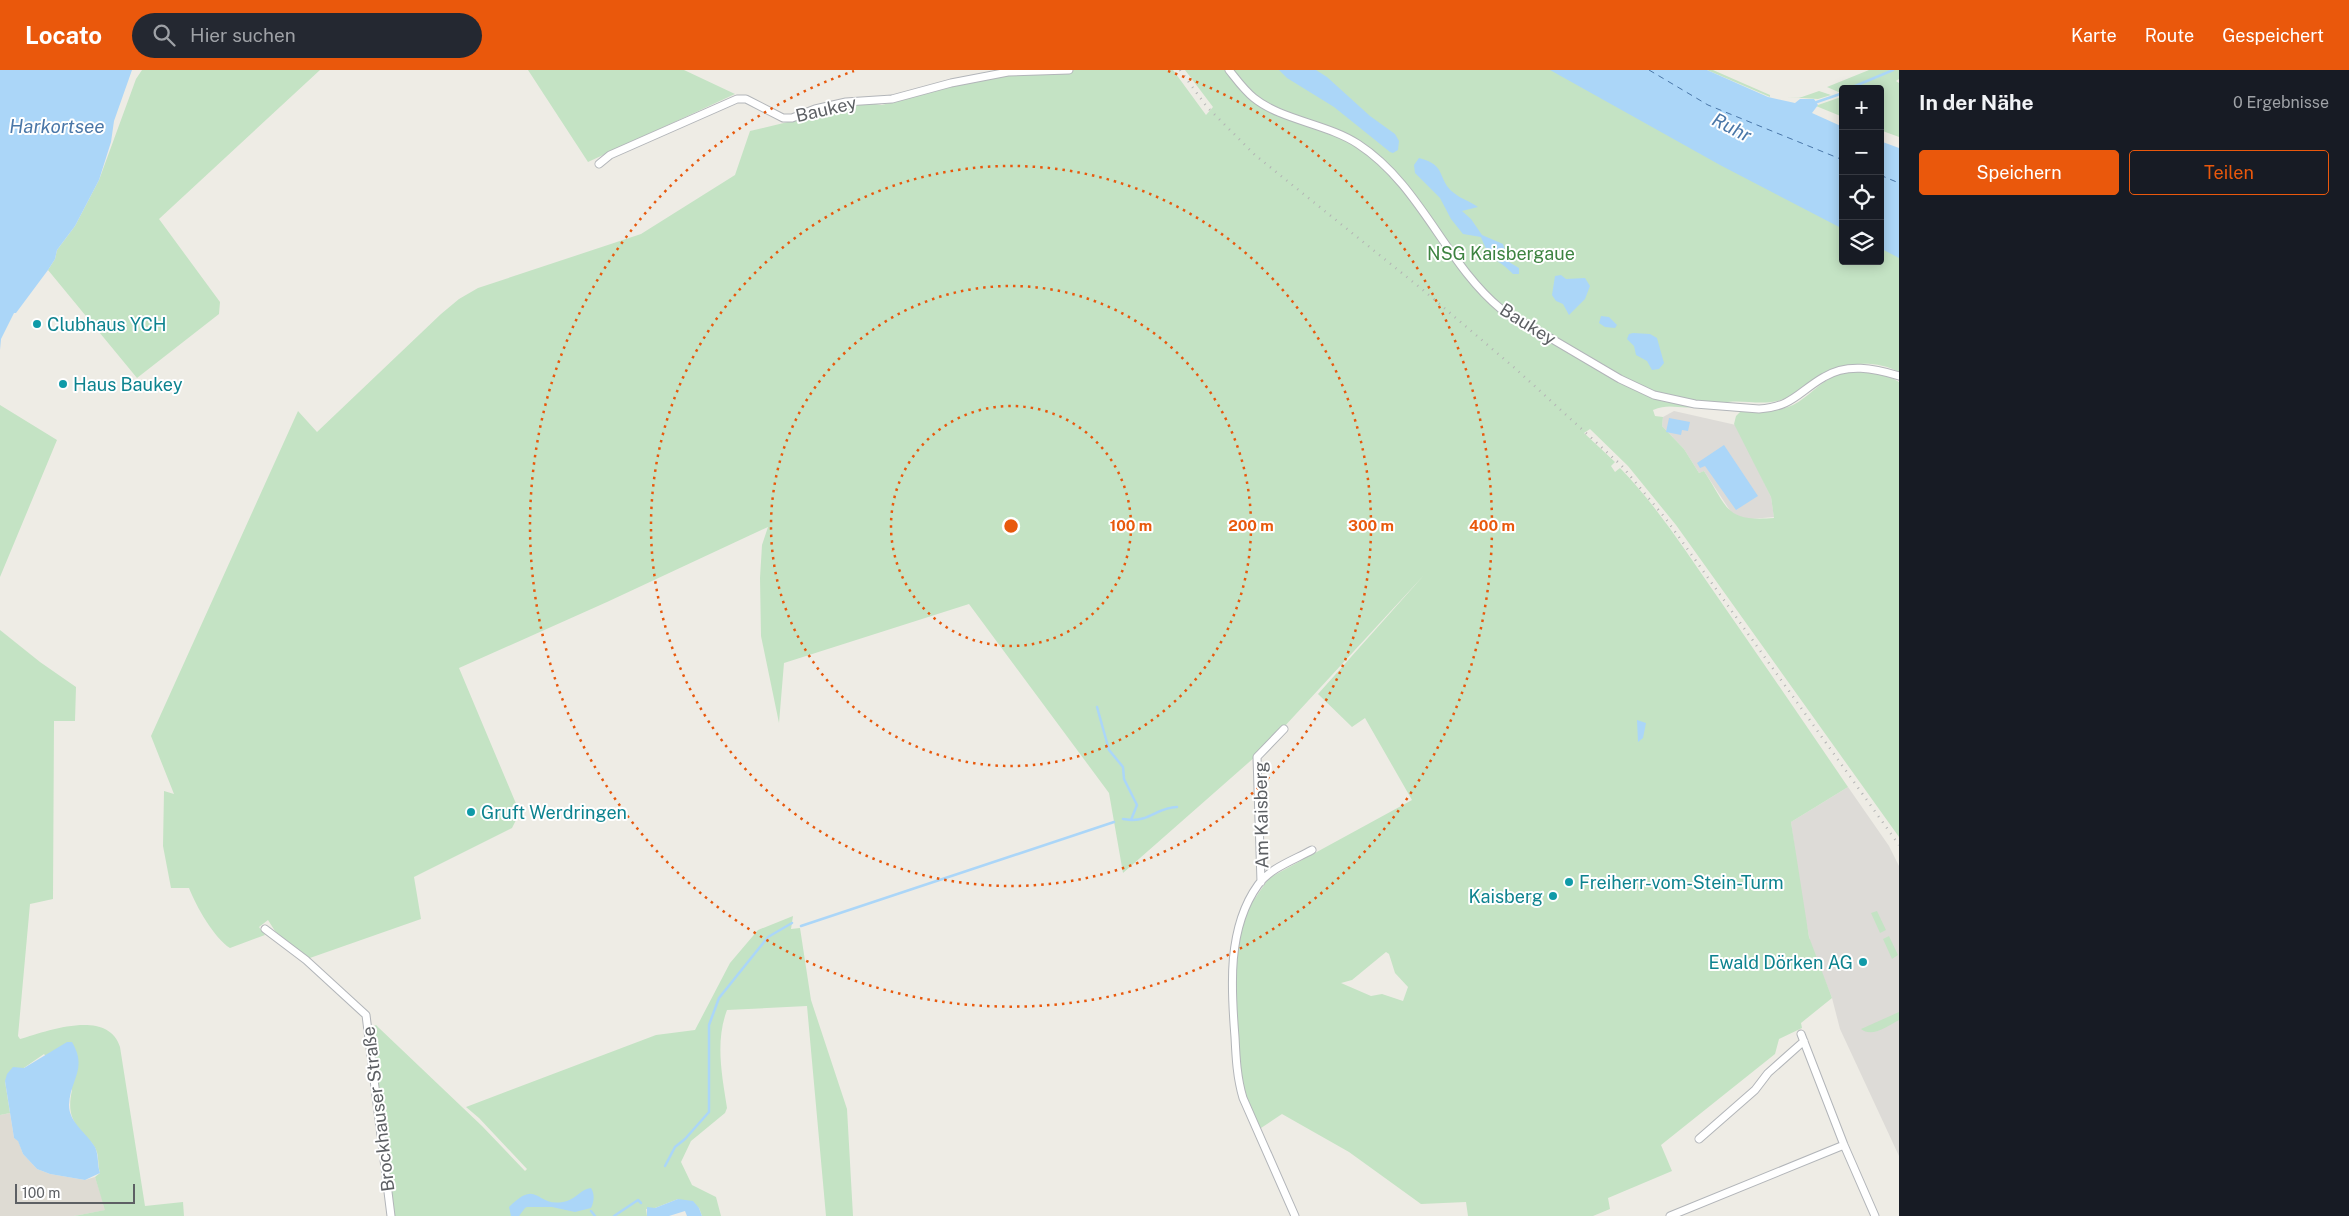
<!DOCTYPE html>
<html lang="de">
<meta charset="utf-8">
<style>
:root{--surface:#171b24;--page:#242831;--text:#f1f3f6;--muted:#9ea1a6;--line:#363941;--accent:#ea580c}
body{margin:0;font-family:"Public Sans",sans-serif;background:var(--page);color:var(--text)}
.controls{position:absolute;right:15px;top:15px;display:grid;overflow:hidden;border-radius:5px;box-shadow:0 2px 12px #0003}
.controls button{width:45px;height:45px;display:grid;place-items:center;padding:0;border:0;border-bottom:1px solid var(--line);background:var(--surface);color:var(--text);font:25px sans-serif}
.scale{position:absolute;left:15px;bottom:12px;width:120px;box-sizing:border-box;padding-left:5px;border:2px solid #5d6064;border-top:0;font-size:14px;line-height:18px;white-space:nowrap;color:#5d6064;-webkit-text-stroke:4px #fff;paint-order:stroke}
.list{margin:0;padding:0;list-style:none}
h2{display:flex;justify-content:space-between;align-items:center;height:65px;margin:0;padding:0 20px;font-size:21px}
h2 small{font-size:16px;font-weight:400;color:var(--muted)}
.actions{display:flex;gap:10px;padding:15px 20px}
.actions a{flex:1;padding:11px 0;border:1px solid var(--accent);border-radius:5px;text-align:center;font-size:18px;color:var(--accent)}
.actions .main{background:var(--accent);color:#fff}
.icon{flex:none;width:28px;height:28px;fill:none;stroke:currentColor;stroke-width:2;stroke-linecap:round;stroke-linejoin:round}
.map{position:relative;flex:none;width:1899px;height:1146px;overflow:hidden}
header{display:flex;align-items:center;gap:30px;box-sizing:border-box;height:70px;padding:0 25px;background:var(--accent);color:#fff}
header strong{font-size:24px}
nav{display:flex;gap:28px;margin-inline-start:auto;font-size:18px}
.search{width:350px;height:45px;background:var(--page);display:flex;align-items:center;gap:12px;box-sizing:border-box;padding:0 18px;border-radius:28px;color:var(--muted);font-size:19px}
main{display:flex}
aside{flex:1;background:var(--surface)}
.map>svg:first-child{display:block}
</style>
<header>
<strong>Locato</strong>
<div class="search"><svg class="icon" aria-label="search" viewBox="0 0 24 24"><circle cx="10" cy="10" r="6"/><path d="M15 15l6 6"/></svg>Hier suchen</div>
<nav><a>Karte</a><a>Route</a><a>Gespeichert</a></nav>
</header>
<main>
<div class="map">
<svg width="1899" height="1146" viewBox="0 0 1899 1146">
<rect width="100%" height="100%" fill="#eeece5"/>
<!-- industrial -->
<path fill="#dddbd7" d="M1674 341 1736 355 1771 427 1774 447 1751 449 1742 448 1731 442 1704 401 1699 403 1684 379 1662 356 1663 347Z
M1848 717 1889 776 1899 796V1086L1840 959 1832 928 1811 876 1801 826 1791 752Z"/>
<!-- education -->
<path fill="#dedbd3" d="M10 1043 14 1068 18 1070 23 1084 37 1099 50 1104 85 1110 95 1107 106 1140 74 1146H0V1045Z"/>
<!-- green -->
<path fill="#c4e3c4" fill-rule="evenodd" d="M142 0H320L159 149 220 232 219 244 137 308 48 200 55 189 57 180 75 156 99 110 136 9Z
M528 0H684L735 24 588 92Z
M1074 0H1173L1206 45 1213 37 1185 0H1564L1843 151V191H1880V174L1899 186V302C1871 288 1838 293 1813 310 1801 319 1791 328 1777 331 1760 335 1744 330 1728 332 1716 332 1705 336 1694 337 1677 339 1670 333 1653 340L1655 346 1663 347 1662 356 1684 379 1699 403 1704 401C1728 438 1725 452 1774 448L1771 427 1734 354 1736 346 1742 340C1757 341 1773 342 1788 337 1803 332 1815 317 1829 309 1846 298 1883 301 1899 312V767L1676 455 1628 396 1590 359 1584 363 1615 392 1611 396 1615 402 1620 398C1655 434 1683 477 1712 519 1758 585 1803 651 1848 717L1791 752 1809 867 1832 928 1801 953 1802 958 1779 969 1775 984 1661 1075 1672 1101 1608 1128 1610 1139 1593 1146H1468L1466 1132 1421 1134 1349 1082 1282 1044 1261 1058 1244 1028 1233 931 1235 880 1244 844 1269 808 1412 730 1365 648 1352 657 1318 624 1425 504 1272 670 1261 678 1256 686 1123 803 1109 723 969 534 784 593 779 653 761 566 760 508 762 475 768 457 607 532 459 598 517 736V748L512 758 414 807 421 849 307 889 275 861 268 850 259 857 265 865 230 878C214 868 196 836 189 818H171L163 776 164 721 174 724 151 666 298 341 317 362 441 244 459 229 478 218 641 164 735 105 750 61 796 50 805 44 862 32 882 35 952 15 1008 4 1065 3ZM1386 882 1389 884 1395 903 1408 917 1403 931 1382 924 1371 926 1341 913 1352 910Z
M1707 0H1713L1770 25V27Z
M1869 0H1899V9L1896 11 1899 13V67L1880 60V19H1843V24L1827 17Z
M1819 21 1831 25 1818 29 1787 27 1799 28Z
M1841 27 1843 47 1816 36 1818 35Z
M0 335 57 370 0 507Z
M0 560 40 592 76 617 75 651H54L53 829 30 834 18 966 20 969C47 961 108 938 120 977L145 1136 183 1132 184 1146H74L105 1140 95 1107 100 1103C97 1093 100 1085 94 1076 91 1071 86 1068 83 1064 70 1049 68 1039 72 1020L44 984 5 1011 10 1043 0 1045Z
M1877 841 1886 860 1880 863 1871 843Z
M793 846 791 859 800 858 811 930 847 1039 853 1146H826L807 936 727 940C715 972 722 1005 727 1038L725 1043 691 1071 681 1092 692 1115 716 1127 721 1146H702L699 1138 678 1129 655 1138 646 1139 647 1146H394L372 957 376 955 379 958 482 1056 525 1101 527 1099 479 1048 466 1037 656 965 695 960 730 893 758 860Z
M1889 866 1898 885 1892 889 1883 869Z
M1899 942V950C1888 956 1872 968 1861 959Z"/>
<!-- water -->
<path fill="#abd6f8" d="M0 0H132L114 51 111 72 99 110 75 156 57 180 55 189 48 200 16 243H14L1 269 0 280Z
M1279 0H1316L1327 7 1370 46 1395 64 1399 71 1398 80 1393 83 1390 82 1334 37 1287 8Z
M1550 0H1707L1768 27 1795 33 1800 29H1814L1818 35 1812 43 1843 57V159L1720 95Z
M1880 71 1899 78V188L1880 178Z
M1419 88C1448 95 1436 109 1454 123 1461 129 1470 131 1478 137L1462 141 1471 149 1482 165 1503 174 1509 192 1519 198V204H1513C1496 186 1491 194 1481 167L1463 164 1451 149 1440 128 1415 103 1414 95Z
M1561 205 1566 209 1585 208 1590 216 1585 229 1569 245 1563 234 1556 231 1552 225 1555 206Z
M1601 246 1609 247 1617 255 1615 258 1605 257 1599 253Z
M1633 263 1650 264 1657 268 1664 293 1659 299 1652 300 1647 291 1636 285 1634 276 1627 269 1629 264Z
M1669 348 1690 352 1688 361 1682 360 1681 365 1666 362Z
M1724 375 1758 426 1736 440 1705 396 1700 398 1697 393Z
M1637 650 1646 653 1643 668 1638 672Z
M67 972H72C88 999 70 1009 69 1035 69 1053 87 1063 95 1077 99 1086 97 1094 100 1103L85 1110 50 1104 37 1099 23 1084 18 1071 14 1068 5 1011 7 1004 13 997 24 998Z
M591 1118C595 1124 594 1132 591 1138L575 1142 552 1137H527L525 1138 519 1146H511L509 1137C540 1106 535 1140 567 1131 577 1128 581 1119 591 1118Z
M678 1129 693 1131 699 1138 702 1146H687L685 1141 669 1146H647V1137L655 1138Z"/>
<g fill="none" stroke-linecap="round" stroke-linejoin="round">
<!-- stream -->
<path stroke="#abd6f8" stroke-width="2.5" d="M1848 19 1893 0
M1814 33 1843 23
M1097 637 1109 680 1123 697 1124 709 1137 735 1131 750 1123 749
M1131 750C1149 751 1159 737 1177 737
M801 856 1114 752
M665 1096 675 1077 685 1069 709 1042V955L719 928 768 867 792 853
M591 1141 595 1146
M614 1146 638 1130 641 1133"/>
<!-- ferry -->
<path stroke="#4a77a8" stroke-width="1" stroke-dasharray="6 5" stroke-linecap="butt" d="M1649 0 1708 35 1843 90
M1880 105 1899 113"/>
<!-- minor casing -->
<g stroke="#b2b5b9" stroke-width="9">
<path id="minor" d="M1229 0C1237 10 1244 20 1254 28 1281 50 1328 54 1358 74 1421 115 1445 193 1501 239L1620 309 1654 325 1695 334 1759 339C1792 337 1798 322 1824 307 1847 293 1874 298 1899 306
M599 94 610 85 737 29H746L783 48H792L815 39 846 32 892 29 951 13 1008 2 1069 0
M1261 812 1257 687 1284 659
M265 859 306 890 366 945 391 1146
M1801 964 1844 1075 1875 1146
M1699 1069 1755 1020 1768 1003 1804 971
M1295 1146 1243 1028C1237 1008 1236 988 1235 967 1231 918 1227 858 1258 815 1270 798 1294 790 1312 780
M1670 1146 1844 1075"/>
</g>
<!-- minor -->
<use href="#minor" stroke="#fff" stroke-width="7"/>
<!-- rail -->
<path stroke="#b3b4b4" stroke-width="2.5" stroke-dasharray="1 6" stroke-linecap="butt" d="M1180 0 1207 37 1255 85 1423 220 1517 300 1621 395 1666 449 1899 775"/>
</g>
<!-- distance rings -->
<g fill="none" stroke="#e8590c" stroke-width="2.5" stroke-dasharray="2.5 5">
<circle cx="1011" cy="456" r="120"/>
<circle cx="1011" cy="456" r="240"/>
<circle cx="1011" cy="456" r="360"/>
<path d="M1168 1A481 481 0 1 1 854 1"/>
</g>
<!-- markers -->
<g fill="#0f9aa8" stroke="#fff" stroke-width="2">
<circle cx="37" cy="254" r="5"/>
<circle cx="63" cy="314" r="5"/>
<circle cx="471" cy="742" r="5"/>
<circle cx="1569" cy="812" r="5"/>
<circle cx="1553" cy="826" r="5"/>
<circle cx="1863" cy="892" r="5"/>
</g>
<g text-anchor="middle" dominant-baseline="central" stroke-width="4" stroke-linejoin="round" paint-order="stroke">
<!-- street labels -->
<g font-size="18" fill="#5d6064" stroke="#fff">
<text transform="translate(826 39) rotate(-13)">Baukey</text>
<text transform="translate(1528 254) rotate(32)">Baukey</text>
<text transform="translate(1261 745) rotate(-91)">Am Kaisberg</text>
<text transform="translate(378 1039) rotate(-97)">Brockhauser Straße</text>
</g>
<!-- park labels -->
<g font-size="18" fill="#3d8341" stroke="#fff">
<text x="1501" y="183">NSG Kaisbergaue</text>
</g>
<!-- culture labels -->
<g font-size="18" fill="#0d838f" stroke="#fff" text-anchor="start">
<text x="47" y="254">Clubhaus YCH</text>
<text x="73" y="314">Haus Baukey</text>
<text x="481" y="742">Gruft Werdringen</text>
<text x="1579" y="812">Freiherr-vom-Stein-Turm</text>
<text x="1543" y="826" text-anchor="end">Kaisberg</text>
<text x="1853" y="892" text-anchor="end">Ewald Dörken AG</text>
</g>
<!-- water labels -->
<g font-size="19" font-style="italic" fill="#4a77a8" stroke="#fff">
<text x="57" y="56">Harkortsee</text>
<text transform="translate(1732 57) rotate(27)">Ruhr</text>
</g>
</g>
<circle cx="1011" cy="456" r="8" fill="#e8590c" stroke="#fff" stroke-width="2.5"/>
<g font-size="15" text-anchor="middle" font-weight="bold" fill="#e8590c" stroke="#fff" stroke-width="4" stroke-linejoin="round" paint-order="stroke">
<text x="1131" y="461">100 m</text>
<text x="1251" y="461">200 m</text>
<text x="1371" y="461">300 m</text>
<text x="1492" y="461">400 m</text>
</g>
</svg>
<div class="controls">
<button>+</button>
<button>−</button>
<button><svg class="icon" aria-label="locate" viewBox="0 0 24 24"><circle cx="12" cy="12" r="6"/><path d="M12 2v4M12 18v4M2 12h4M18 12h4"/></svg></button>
<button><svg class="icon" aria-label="layers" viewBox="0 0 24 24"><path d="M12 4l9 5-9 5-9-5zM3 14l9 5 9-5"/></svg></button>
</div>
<div class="scale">100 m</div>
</div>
<aside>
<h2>In der Nähe<small>0 Ergebnisse</small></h2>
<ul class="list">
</ul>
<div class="actions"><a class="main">Speichern</a><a>Teilen</a></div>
</aside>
</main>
